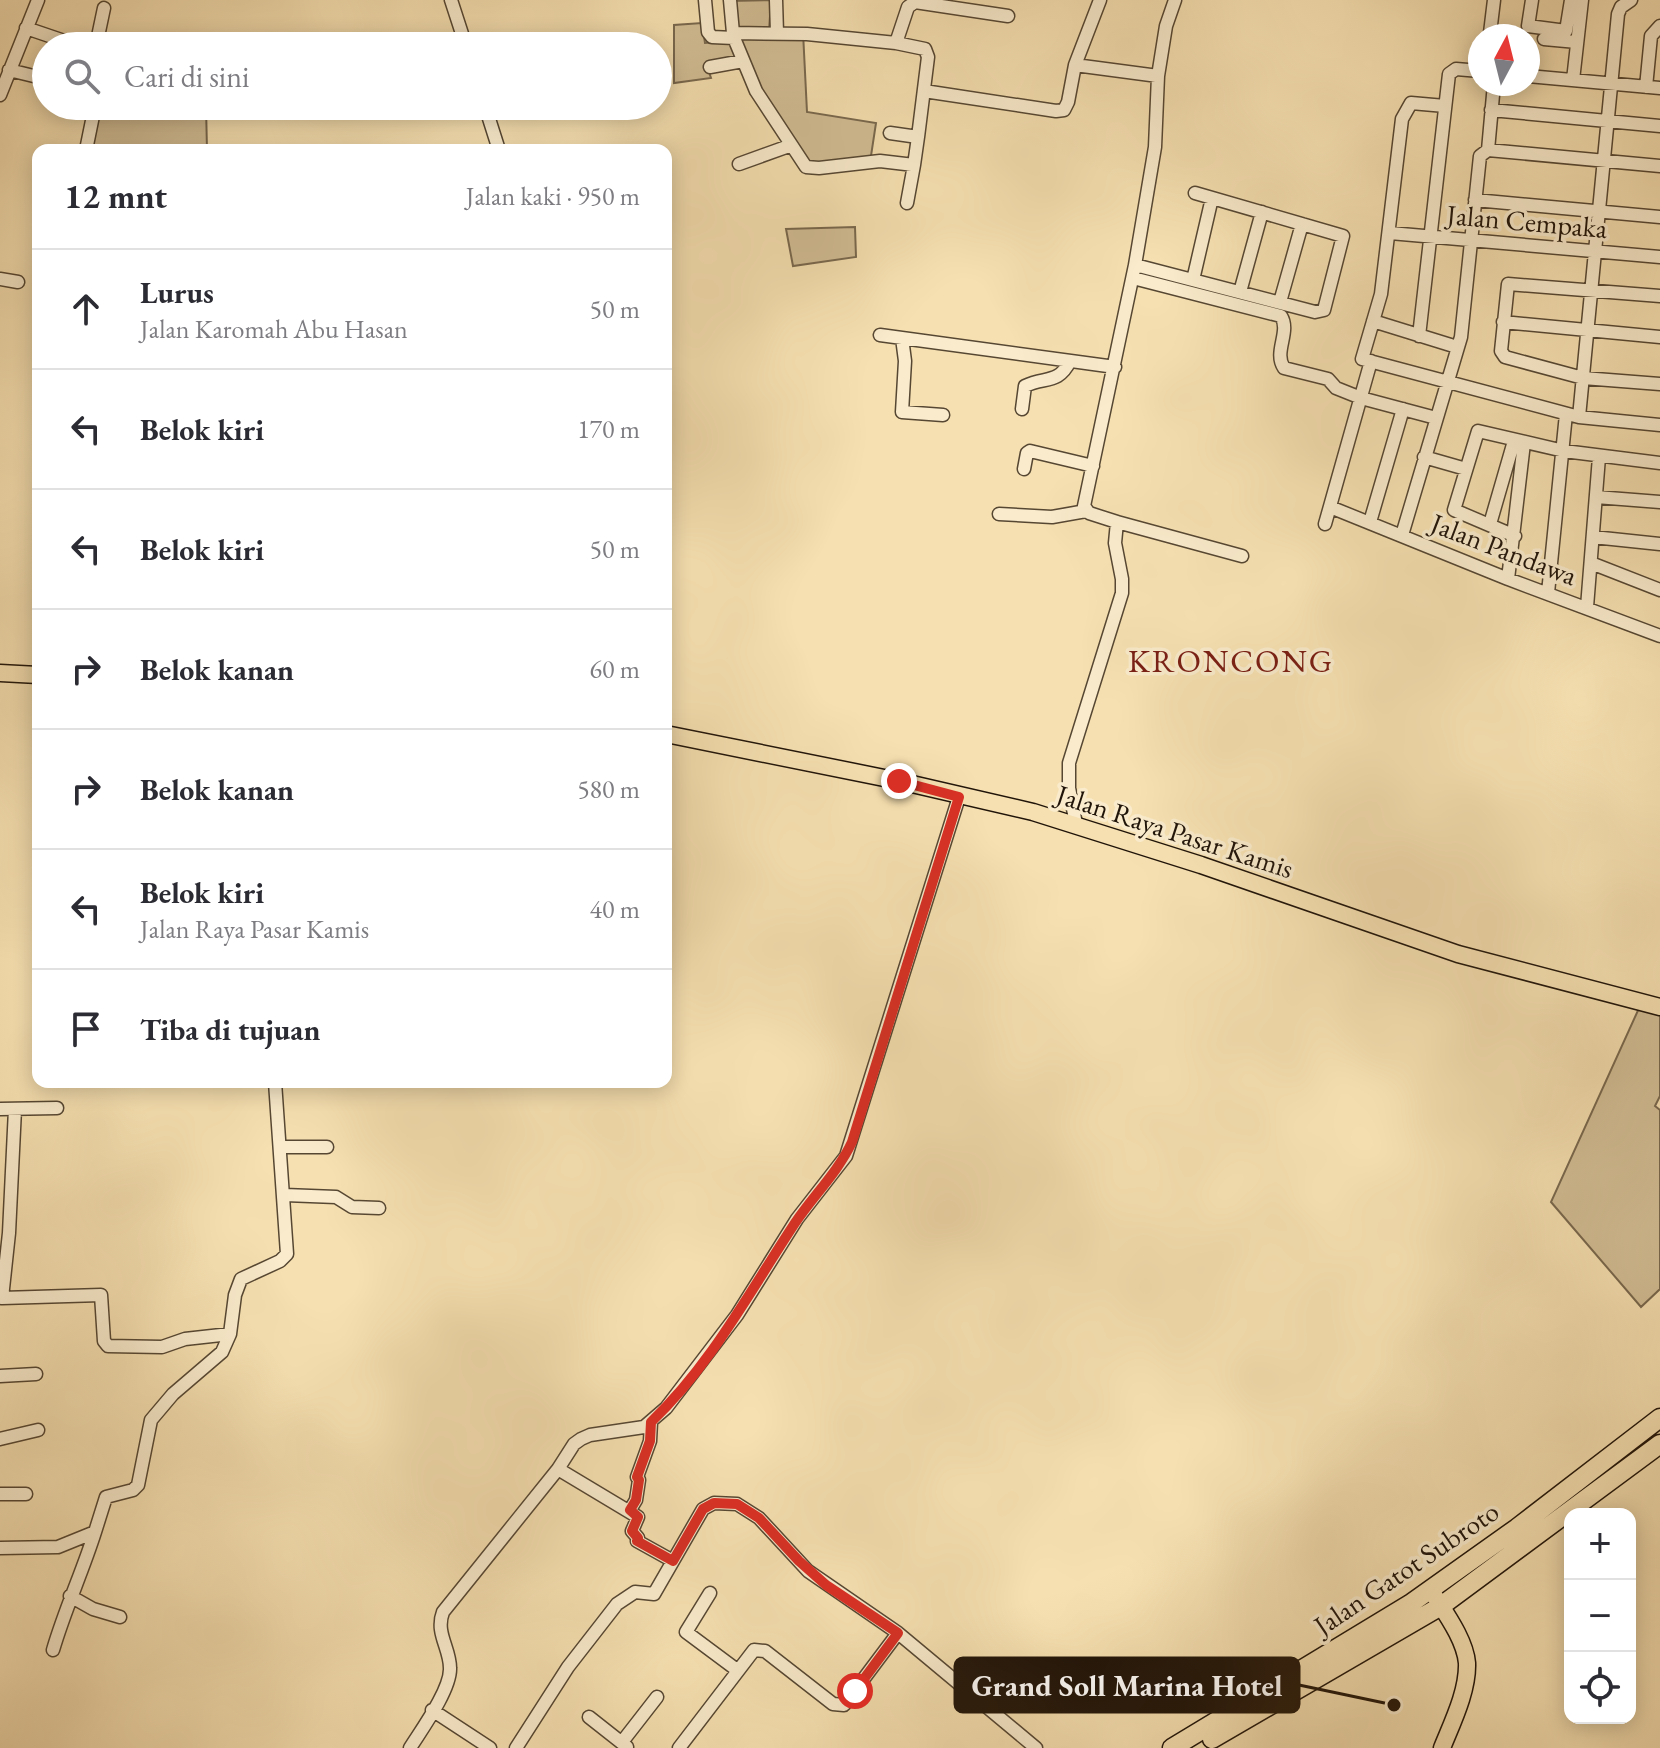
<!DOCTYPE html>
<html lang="id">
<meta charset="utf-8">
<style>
:root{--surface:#fff;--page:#f7f7f7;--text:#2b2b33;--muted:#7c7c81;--line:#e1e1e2}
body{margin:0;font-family:"EB Garamond",serif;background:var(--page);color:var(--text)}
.controls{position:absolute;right:24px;bottom:24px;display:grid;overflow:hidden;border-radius:16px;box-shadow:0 4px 20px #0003}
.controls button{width:72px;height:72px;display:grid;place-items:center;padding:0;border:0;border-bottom:2px solid var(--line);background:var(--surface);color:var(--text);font:40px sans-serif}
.compass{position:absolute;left:1468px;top:24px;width:72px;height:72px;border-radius:50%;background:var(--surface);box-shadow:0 4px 20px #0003;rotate:7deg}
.stop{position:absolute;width:24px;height:24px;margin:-18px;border:6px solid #d93025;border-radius:50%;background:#fff}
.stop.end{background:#d93025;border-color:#fff;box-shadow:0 2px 8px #0008}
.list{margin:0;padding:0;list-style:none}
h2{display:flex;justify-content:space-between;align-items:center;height:104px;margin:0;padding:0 32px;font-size:34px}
h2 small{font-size:26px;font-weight:400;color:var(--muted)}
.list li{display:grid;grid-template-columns:52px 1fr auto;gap:24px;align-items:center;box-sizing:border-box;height:120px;padding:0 32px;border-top:2px solid var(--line)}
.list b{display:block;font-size:30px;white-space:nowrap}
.list p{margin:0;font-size:26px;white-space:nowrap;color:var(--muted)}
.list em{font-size:26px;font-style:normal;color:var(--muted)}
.icon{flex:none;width:44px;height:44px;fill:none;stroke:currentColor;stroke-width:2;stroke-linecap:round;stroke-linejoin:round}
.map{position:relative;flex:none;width:1660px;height:1748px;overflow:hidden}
.search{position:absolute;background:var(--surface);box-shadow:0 4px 20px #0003;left:32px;top:32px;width:640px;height:88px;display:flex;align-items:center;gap:20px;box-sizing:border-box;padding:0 28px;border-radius:44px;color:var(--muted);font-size:30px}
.panel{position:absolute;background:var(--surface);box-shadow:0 4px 20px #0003;left:32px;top:144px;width:640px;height:944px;border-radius:16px}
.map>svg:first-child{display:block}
</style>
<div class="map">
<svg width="1660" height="1748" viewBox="0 0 1660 1748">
<rect width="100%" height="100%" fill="#f6e0b1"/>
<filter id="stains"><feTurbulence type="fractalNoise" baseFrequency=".0025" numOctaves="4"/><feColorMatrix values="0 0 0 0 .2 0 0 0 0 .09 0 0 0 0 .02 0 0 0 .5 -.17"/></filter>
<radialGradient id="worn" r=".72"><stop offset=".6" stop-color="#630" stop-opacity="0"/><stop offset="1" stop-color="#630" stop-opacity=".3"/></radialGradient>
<!-- green -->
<path fill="#d2bd94" stroke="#79684e" stroke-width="2" d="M771 0 769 31 803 32 807 112 876 123 871 156 805 171 737 60 707 66 711 78 674 83V25L702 23 705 43 732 41 729 1Z
M150 36 196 46H147Z
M96 106H206L207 150H87Z
M855 227 856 257 793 266 786 229Z
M1640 1006 1660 1012V1096L1655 1106 1660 1110V1289L1641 1307 1551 1202Z"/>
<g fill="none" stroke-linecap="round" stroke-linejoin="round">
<!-- minor casing -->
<g stroke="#564733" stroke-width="15">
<path id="minor" d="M451 0 466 46
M705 0 708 32 712 37 734 38 733 33 807 34 896 43 925 49 928 57 918 137 890 133
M730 0 733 33
M776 0 777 33
M1532 0 1528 26 1566 31 1571 0
M26 28 79 46
M1490 33 1494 0
M734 38 756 91 806 167 819 168 880 161 914 165 918 137
M1544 39 1577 42
M896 43 908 7 915 2 1008 16
M96 46 104 8
M1075 65 1158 76
M710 67 743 61
M9 70 46 79
M1528 76 1660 88
M1573 80 1582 0
M1646 87 1651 36 1660 26
M924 91 1056 111 1064 110 1068 102 1075 65 1100 0
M0 95 38 0
M485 106 499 150
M1445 106 1411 103 1402 119 1381 294 1362 359 1579 417 1660 425
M1491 110 1660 126
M86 150 95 106
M1488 150 1494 84
M739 164 789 146
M1475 200 1660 217
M907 203 914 165
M1390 233 1660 257
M1135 265 1315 312 1324 310 1343 236 1195 193
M1133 278 1281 316C1291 332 1273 352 1284 368L1328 379 1336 388 1361 398 1436 418
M0 279 18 282
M1193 280 1212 198
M1240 292 1262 212
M1660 296 1508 284 1501 351 1505 357 1583 378 1660 384
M1280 302 1302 224
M1373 321 1457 347
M1503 322 1660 337
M880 335 1115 367
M1419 336 1449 74 1456 69 1480 71
M902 338 905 361 902 412 943 415
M1022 409 1025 386C1045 376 1058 385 1070 361
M1579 417 1618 14 1621 7 1631 0
M1424 457 1466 469
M1024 469 1027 453 1030 451 1093 466
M1596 497 1660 502
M1330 507 1508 579 1660 636
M999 514 1052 517 1086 511
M1117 522 1242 556
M1370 522 1403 409
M1325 524 1371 361
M1490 524 1514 441
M1402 535 1461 337 1480 156 1488 150 1660 166
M1515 536 1454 510 1478 431 1564 451 1660 463
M1593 537 1660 544
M1591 563 1660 590
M1508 579 1524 443
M1548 593 1566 414
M1587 607 1599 457
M1076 824 1069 788V763L1122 593V579L1115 543 1117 522 1089 513 1084 506 1135 265 1155 147 1158 76 1166 26 1175 0
M0 1109 57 1108
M15 1109 9 1233 2 1298 101 1295 104 1341 108 1346 162 1347 185 1339 230 1334
M280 1147H327
M285 1195 336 1197 352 1207 379 1208
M0 1376 36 1374
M0 1439 38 1430
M558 1469 638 1517 632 1531 638 1538 637 1541 673 1561
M0 1494H26
M630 1510 636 1500 639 1480 637 1477 650 1441 651 1422
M0 1548 58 1547 95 1532 106 1497 133 1490 138 1485 151 1420 173 1394 222 1352 230 1334 235 1295 241 1279 280 1261 287 1254 275 1082
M710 1593 686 1632 737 1670
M70 1596 93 1609 120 1617
M53 1650C65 1609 82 1573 95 1532
M432 1710 490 1748
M589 1717 627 1747
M622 1742 657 1697
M410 1748C422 1729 451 1689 450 1668 450 1648 435 1633 443 1612L558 1469 574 1444 581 1439 590 1435 644 1427 666 1408 737 1315 797 1219 846 1156 959 797
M516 1748 568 1667 617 1604 635 1592 654 1594 703 1509 714 1503 737 1504 759 1518 808 1571 898 1633 1036 1748
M679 1748 754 1650 765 1651 833 1704 844 1705 898 1633"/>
</g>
<!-- major casing -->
<g stroke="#201409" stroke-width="19">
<path id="major" d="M0 673 38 675
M666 734 899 781 1033 812 1201 865 1458 954 1660 1007
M1434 1595C1446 1614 1465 1640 1467 1663 1468 1691 1452 1723 1442 1748"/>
</g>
<!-- highway casing -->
<g stroke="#201409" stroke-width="21">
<path id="highway" d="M1212 1739 1441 1606 1660 1444
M1172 1748 1410 1604 1517 1528 1660 1418"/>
</g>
<!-- minor -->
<use href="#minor" stroke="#f9ebcc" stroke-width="12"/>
<!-- major -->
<use href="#major" stroke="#f6e0b1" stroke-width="16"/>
<!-- highway -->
<use href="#highway" stroke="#f6e0b1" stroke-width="18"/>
</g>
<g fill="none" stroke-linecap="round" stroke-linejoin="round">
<!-- route -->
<path stroke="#d93025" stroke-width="10" d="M855 1691 898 1633 826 1585 799 1561 759 1518 737 1504 714 1503 703 1509 673 1561 637 1541 638 1538 632 1531 638 1517 630 1510 636 1500 639 1480 637 1477 650 1441 651 1422C711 1365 750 1291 795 1223 814 1195 838 1172 852 1142L959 797 899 781"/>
</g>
<g text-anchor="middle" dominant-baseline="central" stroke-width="7" stroke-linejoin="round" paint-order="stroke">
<!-- street labels -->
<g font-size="28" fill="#201409" stroke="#f9ebcc">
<text transform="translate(1527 221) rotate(5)">Jalan Cempaka</text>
<text transform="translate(1504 549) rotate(21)">Jalan Pandawa</text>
<text transform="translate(1175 831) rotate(18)">Jalan Raya Pasar Kamis</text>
<text transform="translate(1406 1568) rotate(-34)">Jalan Gatot Subroto</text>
</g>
<!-- quarter labels -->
<g font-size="32" letter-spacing="2" fill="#7a1f14" stroke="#f9ebcc">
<text x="1231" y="661">KRONCONG</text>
</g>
</g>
<!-- callouts -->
<path fill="none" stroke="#201409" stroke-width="3" d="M1394 1705L1299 1685"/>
<circle fill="#201409" stroke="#f9ebcc" stroke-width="3" cx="1394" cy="1705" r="8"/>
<rect fill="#201409" stroke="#201409" stroke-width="3" x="955" y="1658" width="344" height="54" rx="8"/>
<g font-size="30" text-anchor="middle" font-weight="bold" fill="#fff">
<text x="1127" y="1696">Grand Soll Marina Hotel</text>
</g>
<rect width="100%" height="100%" filter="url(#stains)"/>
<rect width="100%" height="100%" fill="url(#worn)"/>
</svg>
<div class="controls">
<button>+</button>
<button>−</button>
<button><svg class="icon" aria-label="locate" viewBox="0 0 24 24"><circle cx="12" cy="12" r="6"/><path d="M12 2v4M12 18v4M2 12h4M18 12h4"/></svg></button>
</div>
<svg class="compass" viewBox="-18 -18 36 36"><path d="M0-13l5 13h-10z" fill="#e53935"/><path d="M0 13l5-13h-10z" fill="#7c7c81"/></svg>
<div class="stop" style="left:855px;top:1691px"></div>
<div class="stop end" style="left:899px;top:781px"></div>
<div class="search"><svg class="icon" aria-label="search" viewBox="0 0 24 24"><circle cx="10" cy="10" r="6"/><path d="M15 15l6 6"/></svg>Cari di sini</div>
<section class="panel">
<h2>12 mnt<small>Jalan kaki · 950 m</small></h2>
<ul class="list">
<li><svg class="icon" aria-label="ahead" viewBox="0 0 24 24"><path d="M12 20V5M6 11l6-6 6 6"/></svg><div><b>Lurus</b><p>Jalan Karomah Abu Hasan</p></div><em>50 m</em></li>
<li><svg class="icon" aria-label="left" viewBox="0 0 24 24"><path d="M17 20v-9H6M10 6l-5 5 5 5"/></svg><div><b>Belok kiri</b></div><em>170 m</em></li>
<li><svg class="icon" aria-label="left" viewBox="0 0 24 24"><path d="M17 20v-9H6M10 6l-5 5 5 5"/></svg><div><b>Belok kiri</b></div><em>50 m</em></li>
<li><svg class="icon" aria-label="right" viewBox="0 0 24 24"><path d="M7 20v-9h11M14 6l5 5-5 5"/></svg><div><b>Belok kanan</b></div><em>60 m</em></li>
<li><svg class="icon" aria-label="right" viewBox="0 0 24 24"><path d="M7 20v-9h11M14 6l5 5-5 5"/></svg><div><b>Belok kanan</b></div><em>580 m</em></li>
<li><svg class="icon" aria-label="left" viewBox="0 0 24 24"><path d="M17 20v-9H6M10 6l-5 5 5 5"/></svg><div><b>Belok kiri</b><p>Jalan Raya Pasar Kamis</p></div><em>40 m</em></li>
<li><svg class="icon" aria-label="arrive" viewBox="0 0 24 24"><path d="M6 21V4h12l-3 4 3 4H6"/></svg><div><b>Tiba di tujuan</b></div></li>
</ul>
</section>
</div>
